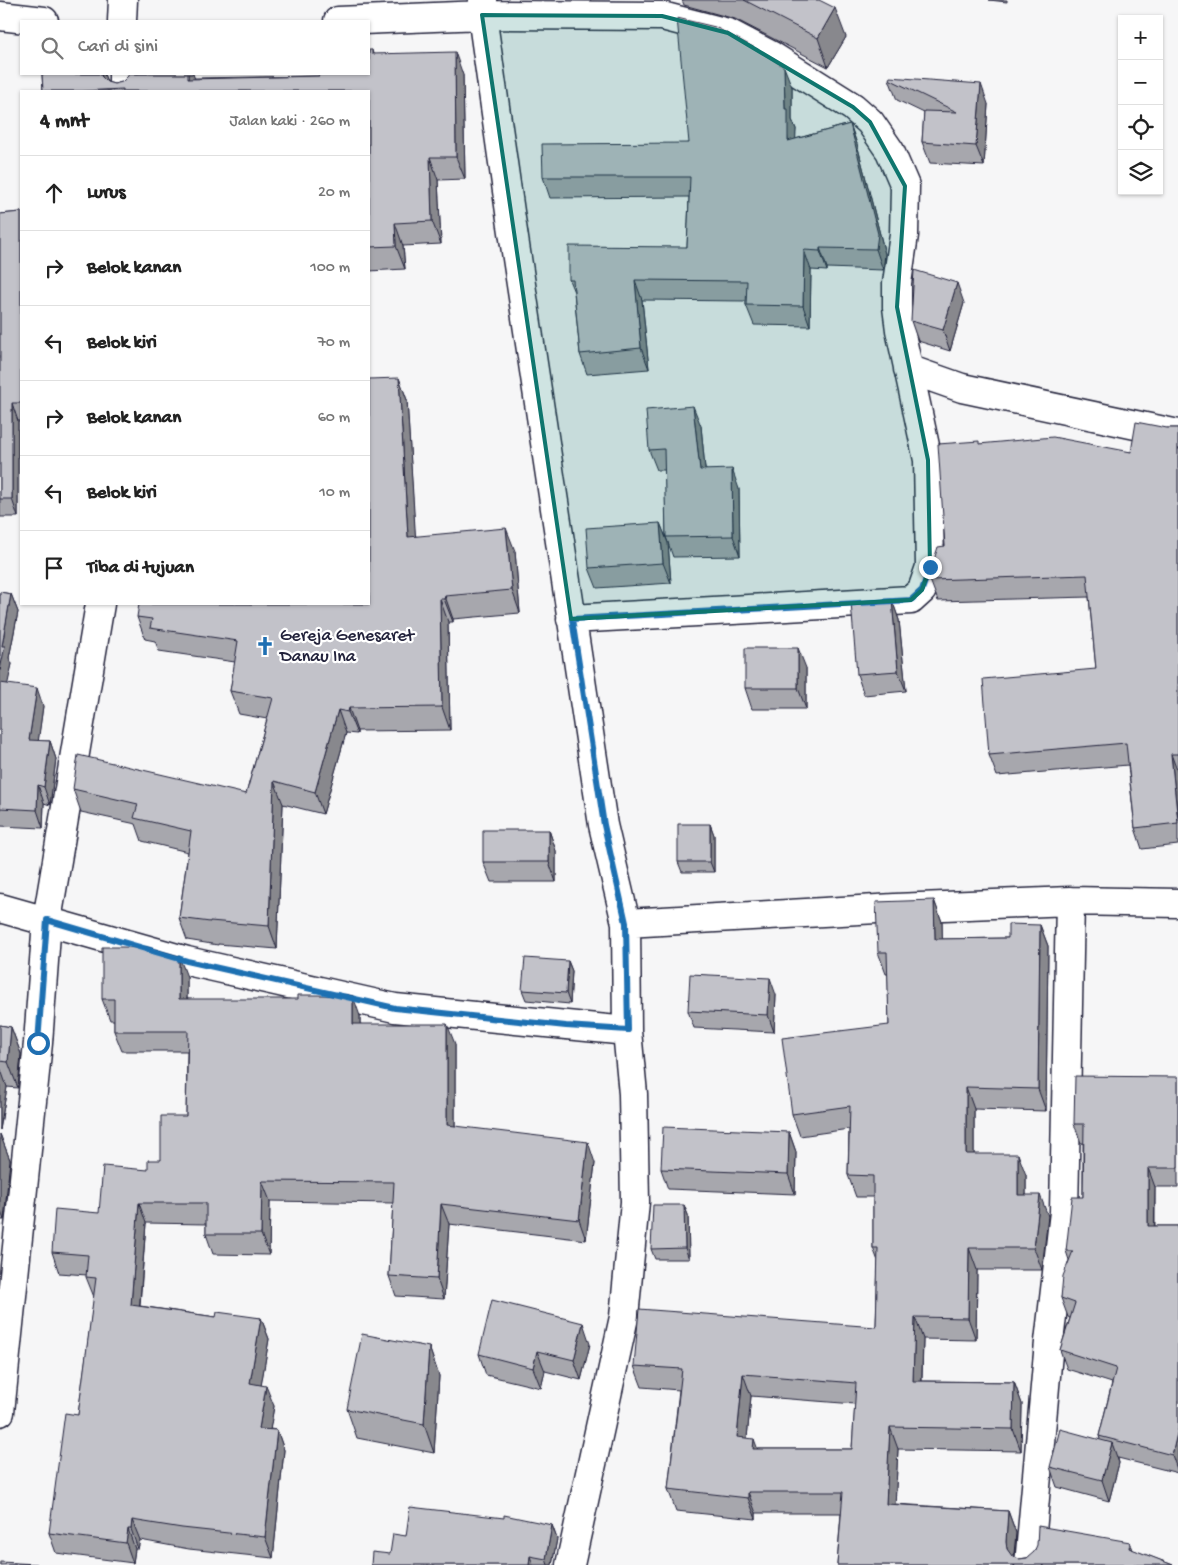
<!DOCTYPE html>
<html lang="id">
<meta charset="utf-8">
<style>
:root{--surface:#fff;--page:#f2f2f2;--text:#222;--muted:#767676;--line:#e0e0e0}
body{margin:0;font-family:"Gochi Hand",sans-serif;background:var(--page);color:var(--text)}
.controls{position:absolute;right:15px;top:15px;display:grid;overflow:hidden;border-radius:0px;box-shadow:0 1px 4px #0004}
.controls button{width:45px;height:45px;display:grid;place-items:center;padding:0;border:0;border-bottom:1px solid var(--line);background:var(--surface);color:var(--text);font:25px sans-serif}
.stop{position:absolute;width:15px;height:15px;margin:-11px;border:4px solid #1f6fb2;border-radius:50%;background:#fff}
.stop.end{background:#1f6fb2;border-color:#fff;box-shadow:0 1px 5px #0008}
.list{margin:0;padding:0;list-style:none}
h2{display:flex;justify-content:space-between;align-items:center;height:65px;margin:0;padding:0 20px;font-size:21px}
h2 small{font-size:16px;font-weight:400;color:var(--muted)}
.list li{display:grid;grid-template-columns:32px 1fr auto;gap:15px;align-items:center;box-sizing:border-box;height:75px;padding:0 20px;border-top:1px solid var(--line)}
.list b{display:block;font-size:19px;white-space:nowrap}
.list em{font-size:16px;font-style:normal;color:var(--muted)}
.icon{flex:none;width:28px;height:28px;fill:none;stroke:currentColor;stroke-width:2;stroke-linecap:round;stroke-linejoin:round}
.map{position:relative;flex:none;width:1178px;height:1565px;overflow:hidden}
.search{position:absolute;background:var(--surface);box-shadow:0 1px 4px #0004;left:20px;top:20px;width:350px;height:55px;display:flex;align-items:center;gap:12px;box-sizing:border-box;padding:0 18px;border-radius:0px;color:var(--muted);font-size:19px}
.panel{position:absolute;background:var(--surface);box-shadow:0 1px 4px #0004;left:20px;top:90px;width:350px;height:515px;border-radius:0px}
.map>svg:first-child{display:block}
</style>
<div class="map">
<svg width="1178" height="1565" viewBox="0 0 1178 1565">
<rect width="100%" height="100%" fill="#f6f6f7"/>
<filter id="ink" filterUnits="userSpaceOnUse"><feTurbulence type="fractalNoise" baseFrequency=".02" numOctaves="2"/><feDisplacementMap in="SourceGraphic" scale="10" xChannelSelector="R" yChannelSelector="G"/><feConvolveMatrix kernelMatrix="1 2 1 2 8 2 1 2 1" color-interpolation-filters="sRGB"/></filter>
<g filter="url(#ink)">
<g fill="none" stroke-linecap="round" stroke-linejoin="round">
<!-- minor casing -->
<g stroke="#22223b" stroke-width="31">
<path id="minor" d="M483 0 482 15 510 212 603 825 626 923 627 1031 633 1094 635 1202 624 1317 570 1565
M0 16 44 21
M122 21 123 0
M338 21 482 15 662 16 728 33 772 56 853 107 870 122 890 151 905 186 904 235 897 283V307L900 330 928 460 930 567 922 590 911 600 571 619
M123 74V91
M908 369 962 388 1178 434
M0 908 187 961 395 1008 627 1031
M626 923 895 908 1070 901 1178 903
M0 1412 38 1043 47 920 100 604
M1029 1565 1049 1342 1064 1212 1070 901"/>
</g>
<!-- minor -->
<use href="#minor" stroke="#fff" stroke-width="28"/>
</g>
<!-- wall -->
<path fill="#a7a7ad" stroke="#22223b" fill-rule="evenodd" d="M682 0H819L846 37 828 67 735 19 684 5Z
M989 0H1007V2Z
M372 50 373 54 463 75 465 179 438 180 441 244 403 246 405 269 369 271V91H43L42 74H104L107 82 114 84 122 82 128 76 129 74H193L194 78 319 76Z
M889 79 988 104 984 166 930 163 922 142 924 113 897 100Z
M792 87V120L796 129 795 139 850 124 857 144 885 254 883 270 827 268V271L811 270 810 326 754 325 746 305V301L642 300 649 369 587 374 580 354 574 292 569 280 687 247 689 197 550 198 543 177 689 143Z
M21 212V421H18V517H0V214Z
M964 303 950 351 918 341 911 321Z
M399 378 407 400 415 536 515 551 520 613 453 619V622H448L450 730 357 731V734L346 733 323 814 283 804 277 949 218 944V945L187 940 179 918 188 852 142 841 136 824 81 812 73 789 246 794 267 719 239 714 230 691 235 662 159 651 155 641 145 639 137 617 369 604Z
M701 426 705 469 739 489 740 556 673 557 666 537 665 470H657L649 450Z
M1167 428H1178V845L1142 849 1135 828 1128 765 997 776 989 755 1096 669 1089 597 938 601 930 580 945 546 980 444 1131 452Z
M660 523 668 543 671 583 597 588 589 568Z
M0 592 11 594 18 612 9 658 12 664 7 684 43 706 38 741H50L56 759 50 805 44 803 43 828 0 826Z
M892 600 899 620 906 691 864 695 857 674Z
M806 668V709H752L745 688Z
M710 824 714 835V872H682L678 862Z
M549 830 556 851V882H491L483 862Z
M934 900 942 922V939L1008 938 1040 925 1048 946 1046 1111 974 1109V1154L1026 1175V1195L1048 1216 1042 1270H977L976 1340 923 1339 922 1381 1014 1382 1022 1404 1021 1451 898 1449 895 1504 1008 1511 1016 1533 1014 1557 1019 1559 1130 1542 1133 1550 1173 1565H837L841 1513H756V1519L676 1511 668 1489 679 1390 642 1387 634 1366 876 1327 878 1261 873 1248V1197H856L848 1175 849 1129 800 1136 792 1114 889 1025 888 974H886L878 952ZM751 1396 855 1404 852 1449H758L747 1438Z
M568 961 572 971 570 1004 526 1000 522 990Z
M187 977V999L360 1016V1024L455 1044V1126L595 1163 586 1240 449 1224 444 1299 396 1296 389 1276 393 1203 270 1201 269 1255 213 1254 206 1234V1224L146 1223 140 1306 216 1317 261 1318 269 1339 261 1385 274 1406 270 1429 277 1430 284 1450 273 1558 189 1549 140 1540 138 1549H135L133 1563 56 1553 49 1533 78 1415 94 1297 86 1277 87 1275 59 1273 52 1252 99 1213 148 1170 161 1160 186 1116 187 1051H122L114 1031V1020H110L102 999Z
M776 995 774 1032 694 1028 688 1011Z
M0 1025 11 1027 21 1054 18 1088 7 1087 0 1130Z
M1178 1077V1187H1155V1226H1178V1473L1118 1458 1119 1463 1109 1501 1057 1487 1050 1467 1100 1439 1099 1436 1112 1383 1067 1369 1060 1350 1070 1318 1068 1317 1061 1298 1069 1260 1066 1251 1083 1197V1143H1081L1074 1124Z
M789 1132 796 1152 795 1194 668 1189 661 1169Z
M0 1134 10 1160 4 1220H0V1226Z
M684 1205 688 1215 689 1259H655L651 1249Z
M590 1344 581 1380 545 1371 541 1388 486 1375 479 1354Z
M429 1347 439 1376 434 1453 357 1438 347 1409Z
M552 1525 557 1539 552 1565H371L390 1554 406 1536Z"/>
<!-- shaded-wall -->
<path fill="#88888d" stroke="#22223b" d="M835 8 846 37 828 67 818 38Z
M455 52 463 75 465 179 456 157Z
M784 67 792 87V120L796 129 795 161 788 141 785 109Z
M101 74H104L107 82V90Z
M188 74H193L196 82 188 79Z
M981 84 988 104 984 166 976 146Z
M850 124 857 144 885 254 883 270 876 249Z
M430 157 438 180 441 244 432 221Z
M395 223 403 246 405 269 396 246Z
M820 248 827 268V271L820 251Z
M804 250 811 270 810 326 803 306Z
M635 280 642 300 649 369 641 348Z
M957 283 964 303 950 351 943 330Z
M399 378 407 400 417 560 408 537Z
M12 403 18 421V517L12 499Z
M693 406 701 426 707 490 700 470Z
M732 469 739 489 740 556 733 536Z
M660 523 668 543 671 583 663 563Z
M506 528 515 551 520 613 512 590Z
M11 594 18 612 9 658 12 664 4 701 0 690V670L2 646Z
M445 596 453 619V622L444 599Z
M440 599 448 622 450 730 442 707Z
M892 600 899 620 906 691 898 671Z
M798 648 806 668V709L798 688Z
M37 688 43 706 36 758 29 740Z
M349 708 357 731V734L348 712Z
M338 710 346 733 323 814 315 792Z
M50 741 56 759 50 805 44 787Z
M1171 754 1178 773V821Z
M274 781 283 804 277 949 269 926Z
M38 785 44 803 43 828 37 810Z
M710 824 714 835V872L710 862Z
M549 830 556 851V882L549 862Z
M934 900 942 922 943 961 935 939Z
M1040 925 1048 946 1046 1111 1038 1089Z
M179 956 187 977V1019L179 999Z
M568 961 572 971 570 1004 566 993Z
M770 978 776 995 774 1032 768 1015Z
M353 996 360 1016V1044L353 1024Z
M447 1024 455 1044V1146L447 1125Z
M11 1027 21 1054 18 1088 8 1062Z
M0 1067 7 1087 0 1130Z
M966 1087 974 1109V1176L966 1154Z
M789 1132 796 1152 795 1194 788 1174Z
M0 1134 10 1160 4 1220 0 1209Z
M588 1142 595 1163 586 1240 579 1220Z
M1018 1154 1026 1175V1216L1018 1195Z
M1148 1168 1155 1187 1154 1245 1148 1226Z
M262 1181 270 1201 269 1255 261 1234Z
M1040 1195 1048 1216 1042 1270 1034 1248Z
M139 1203 146 1223 138 1326 131 1305Z
M441 1204 449 1224 444 1299 437 1279Z
M684 1205 688 1215 689 1259 685 1248Z
M969 1248 977 1270 976 1340 968 1318Z
M915 1317 923 1339 921 1403 913 1381Z
M261 1318 269 1339 258 1404 250 1383Z
M583 1323 590 1344 581 1380 574 1360Z
M429 1347 439 1376 434 1453 424 1424Z
M537 1351 545 1371 541 1388 533 1368Z
M743 1374 751 1396 745 1459 737 1437Z
M1014 1382 1022 1404 1021 1451 1013 1429Z
M266 1386 274 1406 267 1449 259 1429Z
M890 1427 898 1449 894 1526 886 1504Z
M1178 1429V1472L1172 1455Z
M277 1430 284 1450 273 1558 265 1537Z
M754 1439 762 1461 753 1449Z
M1112 1443 1119 1463 1109 1501 1102 1480Z
M748 1492 756 1513V1519L748 1498Z
M1008 1511 1016 1533 1013 1564 1007 1549 1006 1542Z
M132 1520 140 1540 138 1549 131 1529Z
M552 1525 557 1539 552 1565H548L546 1559Z
M128 1529 135 1549 133 1563 126 1543Z
M1130 1542 1138 1564 1129 1548Z
M530 1556 533 1565H529Z"/>
<!-- building -->
<path fill="#c2c2c9" stroke="#22223b" fill-rule="evenodd" d="M744 0H819L835 8 818 38Z
M677 18 715 27 757 49 784 67 785 109H788V141L850 124 878 234 876 249 820 248V251L804 250 803 306 746 305 747 281 635 280 641 348 580 354 573 280H569V246L687 247 690 177H543L542 144 689 143Z
M369 50H372V54L455 52 456 157H430L432 221 395 223 396 246 369 247V91H123V89L82 91H43L42 74H101V76L107 82 114 84 122 82 128 76 129 74H188V79L319 76V74H369Z
M890 77 981 84 976 146 922 142 924 111 957 112 889 79Z
M21 212V403H12V499H0V214Z
M914 270 957 283 943 330 911 321Z
M399 378 408 537 506 528 512 590 445 596 444 599H440L442 707 349 708 348 712 338 710 315 792 274 781 269 926 210 921V922L179 918 191 831 134 818 138 804 73 789 78 755 246 794 273 698 230 691 238 641 150 628 152 619 137 617 139 604H369V379Z
M693 406 700 470 732 469 733 536 666 537 664 449 649 450 646 410Z
M1136 422 1167 428H1178V754H1171L1178 823 1135 828 1126 743 989 755 983 679 1096 669 1087 575 930 580V572L938 547 945 546 938 444 979 441V444L1053 437 1131 452Z
M660 523 663 563 589 568 586 528Z
M0 592 11 594 2 646H5L0 670Z
M892 600 898 671 857 674 851 603Z
M745 648H798V688H745Z
M0 683 37 688 29 740 50 741 44 787 38 785 37 810 0 808Z
M678 824H710V862H678Z
M483 830H549V862H483Z
M934 900 935 939 1008 938V924L1040 925 1038 1089 966 1087V1154H1018V1195H1040L1034 1248H969L968 1318 915 1317 913 1381 1014 1382 1013 1429 890 1427 886 1504 1008 1511 1006 1542 1007 1549 1012 1556 1019 1559 1027 1558 1034 1552 1037 1545 1038 1526 1130 1542 1129 1548 1173 1565H837L843 1492H748V1498L668 1489 682 1369 634 1366 639 1309 876 1327 878 1248H873V1176L848 1175 850 1106 792 1114 782 1038 889 1025 887 952H878L876 902ZM743 1374 856 1383 852 1449H753L754 1439 737 1437Z
M102 947H147L179 956V999H298V995H348L353 996V1024H447V1125L588 1142 579 1220 441 1204 437 1279 389 1276 394 1182 262 1181 261 1234H206V1203H139L131 1305 216 1317 217 1312 261 1318 250 1383 266 1386 259 1429 277 1430 265 1537 182 1528 132 1520 131 1529H128L126 1543 49 1533 65 1413 78 1415 96 1278 86 1277 88 1255 52 1252 55 1209 99 1213 103 1166 148 1170V1160H161V1116H186L188 1031H114V999H102Z
M525 958 568 961 566 993 522 990Z
M690 974 770 978 768 1015 688 1011Z
M0 1025 11 1027 8 1062 0 1061Z
M1075 1076 1178 1077V1168H1148V1226H1178V1429L1172 1455 1099 1436 1116 1368 1060 1350 1075 1303 1061 1298 1063 1276 1073 1251H1066L1072 1197H1083L1084 1124H1074Z
M663 1127 789 1132 788 1174 661 1169Z
M653 1205H684L685 1248 651 1249Z
M492 1300 583 1323 574 1360 537 1351 533 1368 479 1354Z
M362 1334 429 1347 424 1424 347 1409Z
M1060 1429 1112 1443 1102 1480 1050 1467Z
M410 1507 504 1518V1515L552 1525 546 1559 530 1556 529 1565H371L372 1552 390 1554 393 1534 406 1536Z
M0 1562 37 1564 0 1565Z"/>
</g>
<g fill="none" stroke-linecap="round" stroke-linejoin="round" filter="url(#ink)">
<!-- route -->
<path stroke="#1f6fb2" stroke-width="6" d="M38 1043 47 920 187 961 395 1008 566 1026 628 1030 626 923 604 825 572 619 911 600 922 590 930 567"/>
</g>
<!-- marked area -->
<path fill="#0f766e" fill-opacity="0.2" stroke="#0f766e" stroke-width="4" stroke-linejoin="round" d="M482 15 662 16 728 33 853 107 870 122 905 186 897 307 928 460 930 567 922 590 911 600 571 619Z"/>
<!-- icons -->
<defs>
<g id="church-bare" transform="scale(1.5)"><path d="M-1.2-6h2.4v3.5h3.3v2.4h-3.3V6h-2.4V-.1h-3.3v-2.4h3.3Z" fill="#1f6fb2" stroke="#fff" stroke-width="2.5" paint-order="stroke"/></g>
</defs>
<g fill-rule="evenodd">
<use href="#church-bare" x="265" y="646"/>
</g>
<g text-anchor="middle" dominant-baseline="central" stroke-width="4.5" stroke-linejoin="round" paint-order="stroke">
<!-- poi labels -->
<g font-size="18" fill="#22223b" stroke="#fff" text-anchor="start">
<text x="280" y="636">Gereja Genesaret<tspan x="280" dy="21">Danau Ina</tspan></text>
</g>
</g>
</svg>
<div class="controls">
<button>+</button>
<button>−</button>
<button><svg class="icon" aria-label="locate" viewBox="0 0 24 24"><circle cx="12" cy="12" r="6"/><path d="M12 2v4M12 18v4M2 12h4M18 12h4"/></svg></button>
<button><svg class="icon" aria-label="layers" viewBox="0 0 24 24"><path d="M12 4l9 5-9 5-9-5zM3 14l9 5 9-5"/></svg></button>
</div>
<div class="stop" style="left:38px;top:1043px"></div>
<div class="stop end" style="left:930px;top:567px"></div>
<div class="search"><svg class="icon" aria-label="search" viewBox="0 0 24 24"><circle cx="10" cy="10" r="6"/><path d="M15 15l6 6"/></svg>Cari di sini</div>
<section class="panel">
<h2>4 mnt<small>Jalan kaki · 260 m</small></h2>
<ul class="list">
<li><svg class="icon" aria-label="ahead" viewBox="0 0 24 24"><path d="M12 20V5M6 11l6-6 6 6"/></svg><div><b>Lurus</b></div><em>20 m</em></li>
<li><svg class="icon" aria-label="right" viewBox="0 0 24 24"><path d="M7 20v-9h11M14 6l5 5-5 5"/></svg><div><b>Belok kanan</b></div><em>100 m</em></li>
<li><svg class="icon" aria-label="left" viewBox="0 0 24 24"><path d="M17 20v-9H6M10 6l-5 5 5 5"/></svg><div><b>Belok kiri</b></div><em>70 m</em></li>
<li><svg class="icon" aria-label="right" viewBox="0 0 24 24"><path d="M7 20v-9h11M14 6l5 5-5 5"/></svg><div><b>Belok kanan</b></div><em>60 m</em></li>
<li><svg class="icon" aria-label="left" viewBox="0 0 24 24"><path d="M17 20v-9H6M10 6l-5 5 5 5"/></svg><div><b>Belok kiri</b></div><em>10 m</em></li>
<li><svg class="icon" aria-label="arrive" viewBox="0 0 24 24"><path d="M6 21V4h12l-3 4 3 4H6"/></svg><div><b>Tiba di tujuan</b></div></li>
</ul>
</section>
</div>
